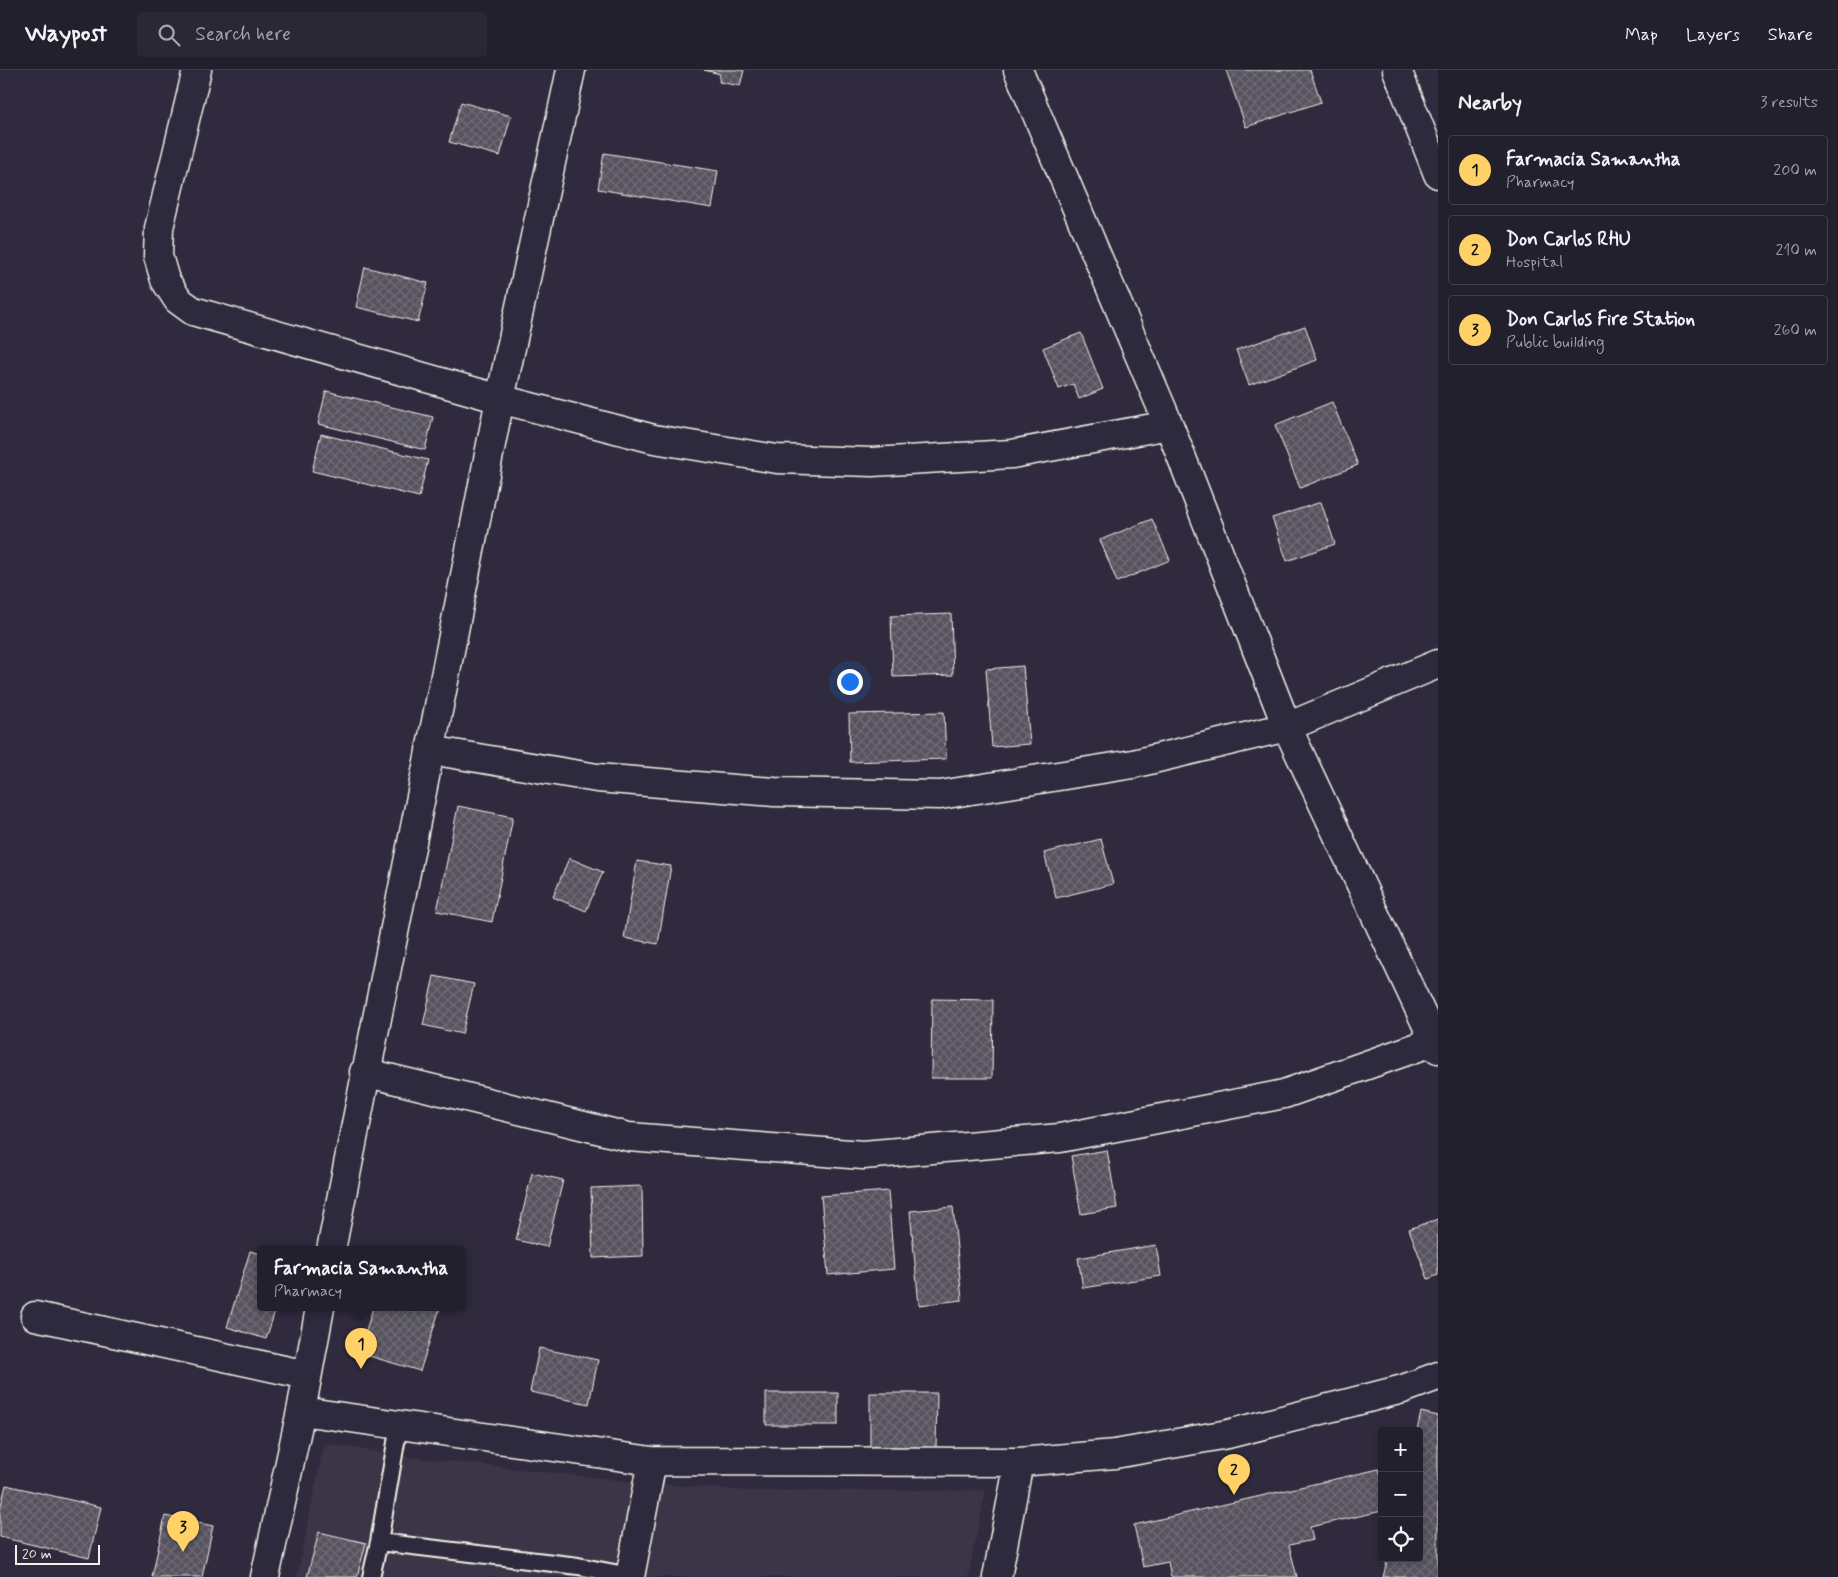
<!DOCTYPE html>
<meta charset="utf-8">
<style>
:root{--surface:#23202e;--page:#2b2836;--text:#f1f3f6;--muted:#a3a3aa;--line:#403e4a;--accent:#ffd166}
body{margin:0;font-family:Mynerve,sans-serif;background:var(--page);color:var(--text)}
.controls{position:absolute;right:15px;bottom:15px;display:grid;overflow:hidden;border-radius:5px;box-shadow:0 2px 8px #0003}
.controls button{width:45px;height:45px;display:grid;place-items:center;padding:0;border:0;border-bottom:1px solid var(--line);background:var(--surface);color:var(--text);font:25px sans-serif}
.scale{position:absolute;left:15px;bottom:12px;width:85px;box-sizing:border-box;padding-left:5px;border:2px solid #f4f1e8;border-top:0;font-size:14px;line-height:18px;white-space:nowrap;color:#f4f1e8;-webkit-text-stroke:4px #2f2a3d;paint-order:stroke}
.you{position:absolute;left:849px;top:611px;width:18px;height:18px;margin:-12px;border:4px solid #fff;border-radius:50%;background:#1a73e8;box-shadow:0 0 0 8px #1a73e833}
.badge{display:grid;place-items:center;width:32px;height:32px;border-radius:50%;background:var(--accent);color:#111;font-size:16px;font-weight:700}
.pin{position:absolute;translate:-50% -41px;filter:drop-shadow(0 1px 2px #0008)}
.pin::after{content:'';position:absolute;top:26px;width:18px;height:15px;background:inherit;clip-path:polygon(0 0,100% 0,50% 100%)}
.popup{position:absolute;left:257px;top:1176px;width:208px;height:65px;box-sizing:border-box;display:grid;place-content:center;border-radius:5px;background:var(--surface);filter:drop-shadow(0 1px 4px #0005);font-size:16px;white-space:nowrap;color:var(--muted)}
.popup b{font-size:19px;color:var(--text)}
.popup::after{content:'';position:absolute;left:50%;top:100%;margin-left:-10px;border:10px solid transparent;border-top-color:var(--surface)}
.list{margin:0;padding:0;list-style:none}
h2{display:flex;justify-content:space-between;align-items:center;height:65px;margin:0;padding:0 20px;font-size:21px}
h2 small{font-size:16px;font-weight:400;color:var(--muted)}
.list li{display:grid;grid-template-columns:32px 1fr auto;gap:15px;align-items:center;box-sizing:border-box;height:70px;margin:0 10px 10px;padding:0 10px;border:1px solid var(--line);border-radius:5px}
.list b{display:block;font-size:19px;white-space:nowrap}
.list p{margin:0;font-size:16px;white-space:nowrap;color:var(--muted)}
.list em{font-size:16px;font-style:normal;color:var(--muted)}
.icon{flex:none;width:28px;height:28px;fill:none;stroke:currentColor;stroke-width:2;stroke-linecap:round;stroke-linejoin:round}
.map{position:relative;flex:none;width:1438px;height:1507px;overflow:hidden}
header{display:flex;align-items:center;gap:30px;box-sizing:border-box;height:70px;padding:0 25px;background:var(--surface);border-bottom:1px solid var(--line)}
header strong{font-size:24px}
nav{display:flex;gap:28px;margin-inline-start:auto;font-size:18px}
.search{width:350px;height:45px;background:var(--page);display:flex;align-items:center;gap:12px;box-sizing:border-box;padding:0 18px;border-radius:5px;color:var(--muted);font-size:19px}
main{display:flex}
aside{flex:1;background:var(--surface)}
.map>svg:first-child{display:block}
</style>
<header>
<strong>Waypost</strong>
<div class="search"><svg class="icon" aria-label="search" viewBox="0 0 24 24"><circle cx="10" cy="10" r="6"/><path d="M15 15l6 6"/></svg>Search here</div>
<nav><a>Map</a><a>Layers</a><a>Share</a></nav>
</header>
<main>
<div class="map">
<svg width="1438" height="1507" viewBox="0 0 1438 1507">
<defs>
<pattern id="building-cross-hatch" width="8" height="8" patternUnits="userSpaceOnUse" patternTransform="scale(1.25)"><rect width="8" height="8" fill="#56525f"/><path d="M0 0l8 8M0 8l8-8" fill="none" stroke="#6f6b76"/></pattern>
</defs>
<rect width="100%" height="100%" fill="#2f2a3d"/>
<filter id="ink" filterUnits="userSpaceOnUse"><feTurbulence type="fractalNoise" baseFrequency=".02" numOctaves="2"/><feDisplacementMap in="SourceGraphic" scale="10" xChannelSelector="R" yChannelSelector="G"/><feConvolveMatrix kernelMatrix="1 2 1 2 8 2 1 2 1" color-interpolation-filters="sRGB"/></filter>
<g filter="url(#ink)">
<!-- built -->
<path fill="#3b3647" d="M324 1373 401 1386 618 1410 747 1421 986 1420 968 1507H297Z"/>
<!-- building -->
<path fill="url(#building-cross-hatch)" stroke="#f4f1e8" d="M704 0H744L740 16 719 12 720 4Z
M1226 0H1310L1321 32 1246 57Z
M461 32 511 46 500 86 449 72Z
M604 83 718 101 712 138 598 119Z
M365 197 428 213 418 252 356 237Z
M1305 256 1317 290 1249 315 1236 280Z
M1081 263 1103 319 1079 329 1073 314 1059 319 1043 278Z
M326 321 433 347 425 380 318 354Z
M1332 332 1358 395 1300 418 1275 355Z
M321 364 428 390 419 427 312 401Z
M1321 432 1335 474 1287 491 1272 448Z
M1152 449 1170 490 1117 512 1100 470Z
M951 544 953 605 893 607 891 546Z
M1023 596 1030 674 992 677 986 599Z
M944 642 946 689 850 692 849 644Z
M458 736 513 747 492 852 437 841Z
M1101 769 1113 814 1056 828 1044 783Z
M569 788 603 802 586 841 553 827Z
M637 791 671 796 658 874 624 868Z
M434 906 474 914 462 964 423 955Z
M932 929 993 930 992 1008H931Z
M1107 1080 1117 1138 1081 1144 1071 1086Z
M532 1103 563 1110 547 1177 516 1170Z
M642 1116 643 1186 593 1188 591 1118Z
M888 1121 894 1199 828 1205 821 1126Z
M953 1137 962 1230 919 1235 910 1141Z
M1438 1149V1205L1428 1209 1409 1159Z
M1156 1175 1161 1206 1083 1218 1078 1188Z
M250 1181 261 1184V1238H276L266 1269 227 1257Z
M373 1238H440L420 1301 359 1283Z
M539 1278 598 1290 589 1334 530 1322Z
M766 1323H838V1355H766Z
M870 1323H937L936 1378 870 1377Z
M1421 1342 1438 1346V1507H1383L1388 1488H1419V1361H1417Z
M1379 1399 1382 1411V1441L1310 1457 1313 1470 1289 1475 1297 1507H1171L1168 1492 1143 1497 1134 1455Z
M6 1415 101 1437 89 1488 0 1467V1439Z
M165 1446 213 1456 202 1507H152Z
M319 1462 366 1473 357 1507H307Z"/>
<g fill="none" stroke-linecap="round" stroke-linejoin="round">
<!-- service casing -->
<g stroke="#f4f1e8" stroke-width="20">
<path id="service" d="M379 1472 399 1355
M371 1507 379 1472 578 1496 630 1506"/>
</g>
<!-- minor casing -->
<g stroke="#f4f1e8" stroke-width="31">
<path id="minor" d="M197 0 159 158 158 186 165 210 178 230 193 241 500 329 654 369 777 389 872 392 1012 384 1169 355
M1018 0 1169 355 1287 657 1438 979
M1397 0 1438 104
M430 680 597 708 774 722 940 725 1133 694 1287 657 1438 594
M364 1002 629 1067 863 1085 1060 1068 1284 1024 1438 970
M331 1180 500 329 571 0
M35 1246 307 1305
M301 1341 652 1391 1019 1392 1115 1384 1228 1364 1403 1319 1438 1306
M265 1507 301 1341 320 1238
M630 1507 652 1391
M997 1507 1019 1392"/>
</g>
<!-- service -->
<use href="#service" stroke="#2f2a3d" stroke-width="16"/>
<!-- minor -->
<use href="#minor" stroke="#2f2a3d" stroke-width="28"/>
</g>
</g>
</svg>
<div class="controls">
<button>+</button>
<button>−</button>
<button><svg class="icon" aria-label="locate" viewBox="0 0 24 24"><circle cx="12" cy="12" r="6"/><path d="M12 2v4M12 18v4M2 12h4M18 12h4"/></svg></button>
</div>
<div class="scale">20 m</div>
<div class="you"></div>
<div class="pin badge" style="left:361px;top:1299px">1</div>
<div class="popup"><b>Farmacia Samantha</b>Pharmacy</div>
<div class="pin badge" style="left:1234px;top:1425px">2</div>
<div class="pin badge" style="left:183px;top:1482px">3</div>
</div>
<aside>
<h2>Nearby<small>3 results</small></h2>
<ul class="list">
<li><span class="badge">1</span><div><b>Farmacia Samantha</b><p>Pharmacy</p></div><em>200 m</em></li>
<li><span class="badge">2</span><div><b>Don Carlos RHU</b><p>Hospital</p></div><em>210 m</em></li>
<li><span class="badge">3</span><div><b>Don Carlos Fire Station</b><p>Public building</p></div><em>260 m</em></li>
</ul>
</aside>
</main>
